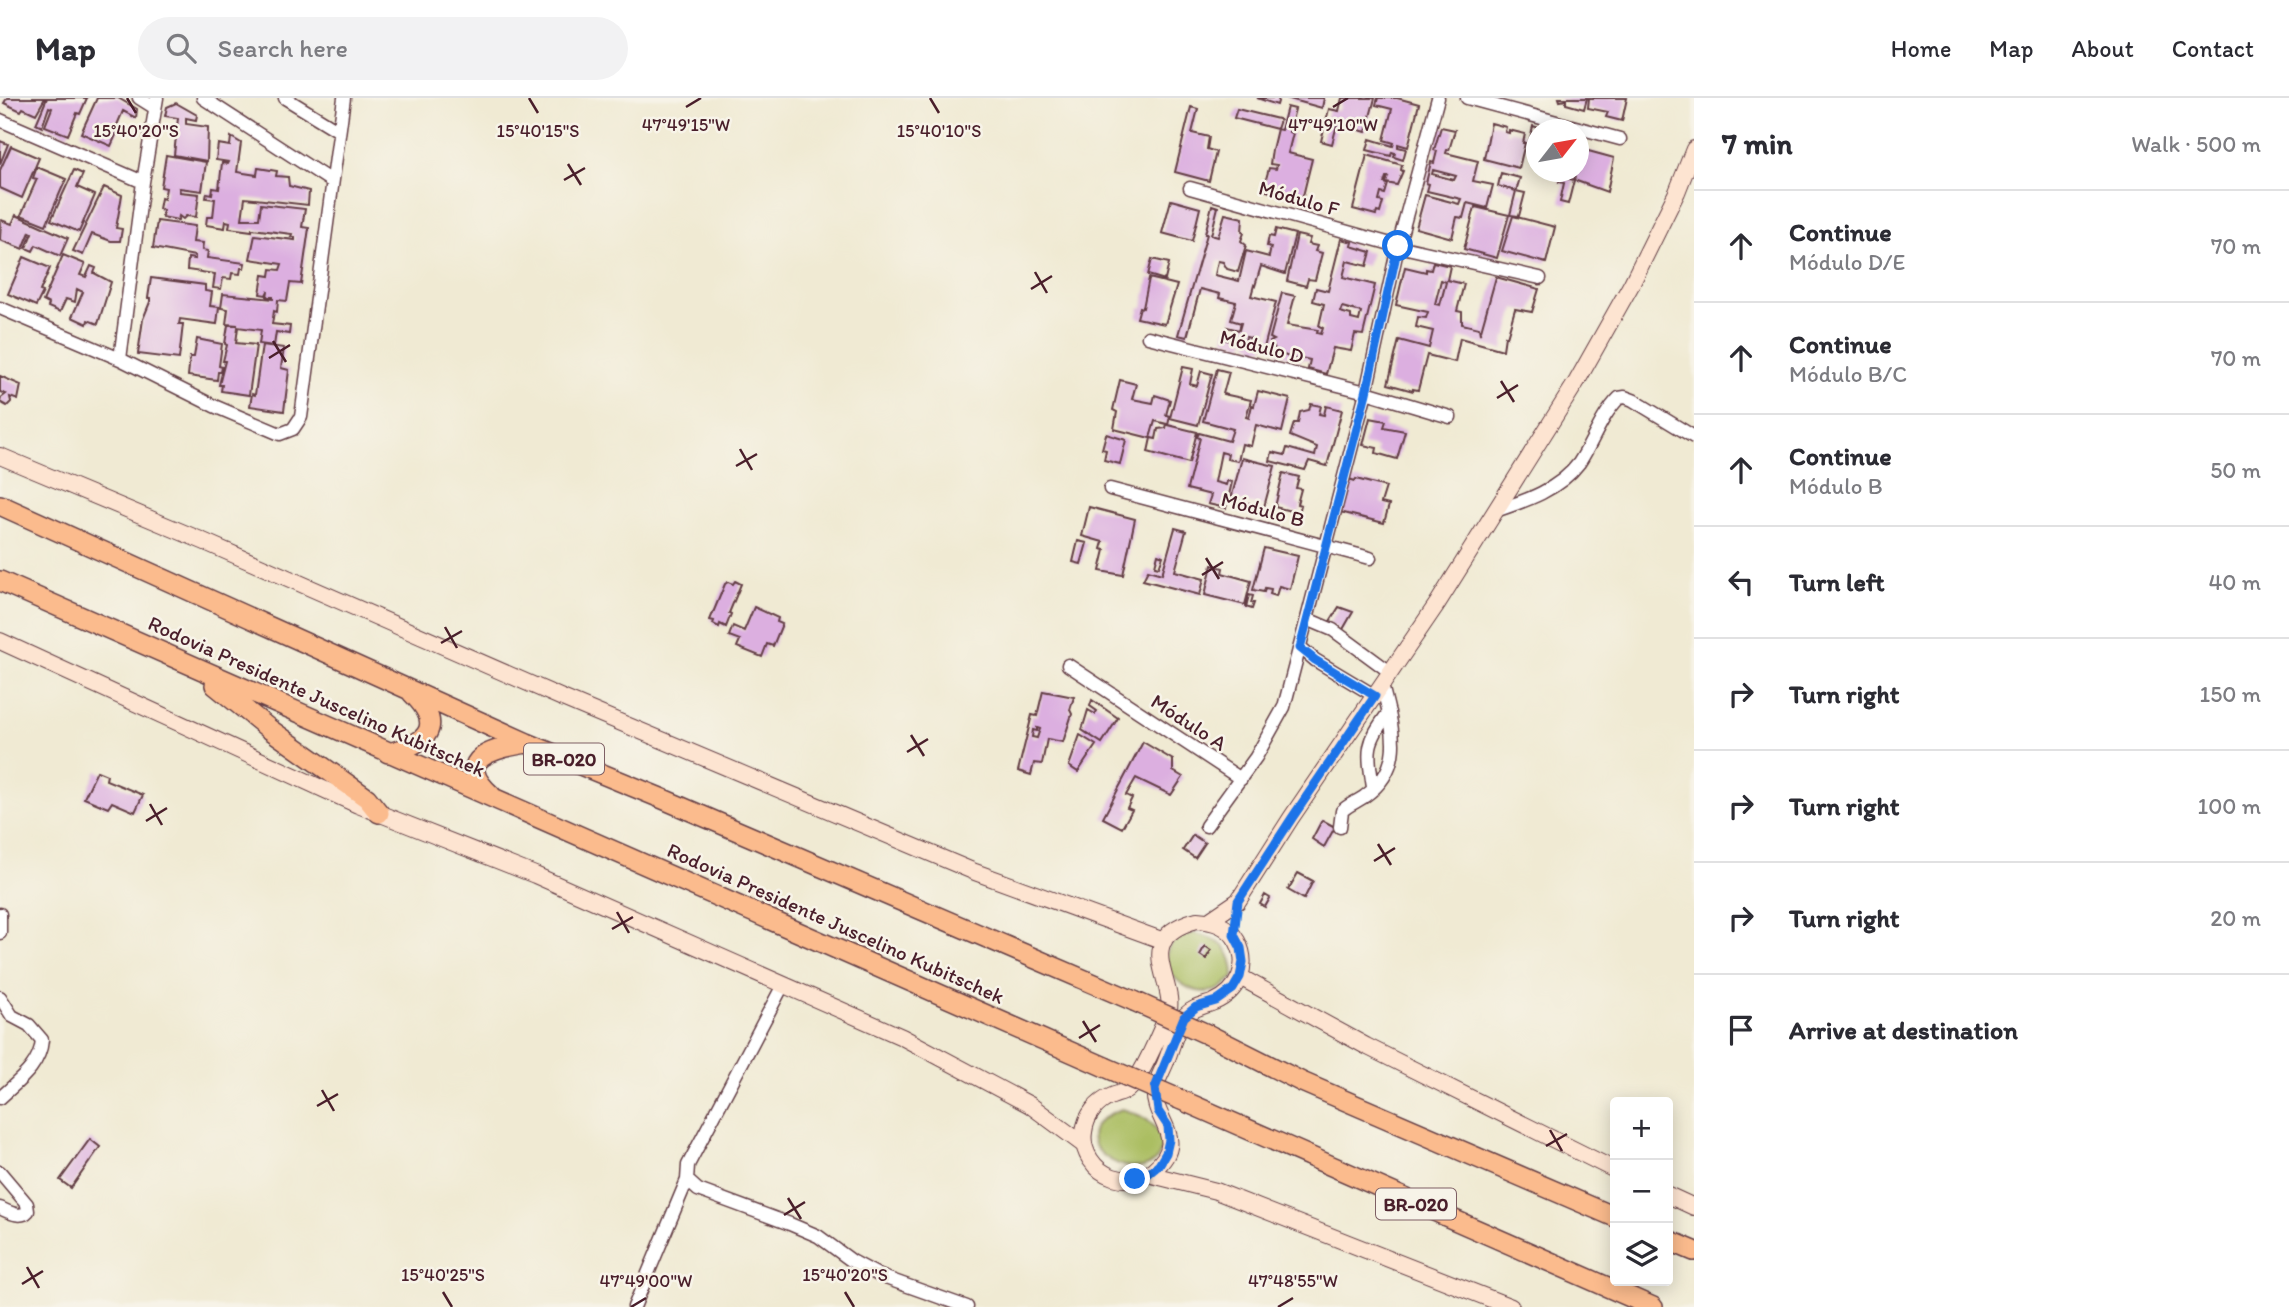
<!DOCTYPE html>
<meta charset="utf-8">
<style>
:root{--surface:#fff;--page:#f2f2f3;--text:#2b2b33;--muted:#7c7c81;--line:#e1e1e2}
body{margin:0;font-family:Itim,sans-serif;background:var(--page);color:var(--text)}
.controls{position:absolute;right:21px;bottom:21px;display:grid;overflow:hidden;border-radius:7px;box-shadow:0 4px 18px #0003}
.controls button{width:63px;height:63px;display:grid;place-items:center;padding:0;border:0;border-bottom:2px solid var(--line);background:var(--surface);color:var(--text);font:35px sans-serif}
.compass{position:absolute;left:1526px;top:21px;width:63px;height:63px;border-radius:50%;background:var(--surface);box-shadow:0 4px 18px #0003;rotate:59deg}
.stop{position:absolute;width:21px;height:21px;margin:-16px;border:5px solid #1a73e8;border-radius:50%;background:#fff}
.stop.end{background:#1a73e8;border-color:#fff;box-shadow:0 2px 7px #0008}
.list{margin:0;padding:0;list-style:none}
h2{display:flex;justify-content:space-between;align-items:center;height:91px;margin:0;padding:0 28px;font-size:30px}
h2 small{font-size:23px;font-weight:400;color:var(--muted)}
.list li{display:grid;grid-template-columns:46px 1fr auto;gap:21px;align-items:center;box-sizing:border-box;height:112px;padding:0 28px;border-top:2px solid var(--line)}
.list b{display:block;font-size:26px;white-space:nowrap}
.list p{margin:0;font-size:23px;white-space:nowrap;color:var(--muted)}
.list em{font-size:23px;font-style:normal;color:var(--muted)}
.icon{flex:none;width:38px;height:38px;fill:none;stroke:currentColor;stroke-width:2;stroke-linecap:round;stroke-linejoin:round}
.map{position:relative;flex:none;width:1694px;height:1209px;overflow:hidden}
header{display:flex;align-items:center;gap:42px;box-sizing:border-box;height:98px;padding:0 35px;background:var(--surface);border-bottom:2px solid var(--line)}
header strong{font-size:33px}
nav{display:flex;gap:38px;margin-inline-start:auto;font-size:24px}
.search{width:490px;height:63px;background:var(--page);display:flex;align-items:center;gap:18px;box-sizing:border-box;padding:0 24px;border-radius:38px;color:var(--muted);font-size:26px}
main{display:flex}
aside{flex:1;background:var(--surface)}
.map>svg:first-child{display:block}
</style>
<header>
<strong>Map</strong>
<div class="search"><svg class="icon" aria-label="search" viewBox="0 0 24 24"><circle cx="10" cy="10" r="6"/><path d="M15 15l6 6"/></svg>Search here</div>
<nav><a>Home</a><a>Map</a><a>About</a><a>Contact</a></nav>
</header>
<main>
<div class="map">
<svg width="1694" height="1209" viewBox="0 0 1694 1209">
<rect width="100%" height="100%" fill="#f7f3e8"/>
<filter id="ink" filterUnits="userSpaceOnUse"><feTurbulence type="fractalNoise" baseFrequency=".0143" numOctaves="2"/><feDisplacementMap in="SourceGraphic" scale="14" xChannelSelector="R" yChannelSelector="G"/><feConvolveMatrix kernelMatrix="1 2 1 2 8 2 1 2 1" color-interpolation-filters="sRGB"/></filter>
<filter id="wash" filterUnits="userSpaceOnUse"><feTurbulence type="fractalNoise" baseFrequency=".00686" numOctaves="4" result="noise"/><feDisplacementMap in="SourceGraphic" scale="28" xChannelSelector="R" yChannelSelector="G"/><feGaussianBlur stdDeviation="1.57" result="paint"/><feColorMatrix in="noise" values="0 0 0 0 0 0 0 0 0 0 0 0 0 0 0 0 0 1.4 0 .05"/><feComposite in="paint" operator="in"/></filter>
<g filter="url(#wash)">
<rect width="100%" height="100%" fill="#f0ead3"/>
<!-- green -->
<path fill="#abbe62" stroke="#7a6e46" stroke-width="2" d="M1193 835C1219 841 1234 850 1234 879 1229 883 1223 890 1217 892 1178 904 1139 848 1193 835Z
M1122 1011C1132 1014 1143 1018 1151 1025 1164 1037 1166 1059 1149 1067 1122 1081 1053 1036 1122 1011Z"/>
<g id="blocks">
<!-- building -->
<path fill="#dcafe0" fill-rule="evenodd" d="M7 0H45L36 16 23 10 21 13 4 5Z
M47 0H87L80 16 77 15 68 37 45 28 52 10 49 9 42 29 36 26Z
M97 0H118L137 11 136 20 123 13 117 27 120 28 111 48 81 35Z
M1257 0H1279L1277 7Z
M1286 0H1324L1322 10Z
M1342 0H1375L1366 34 1356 31 1357 28 1338 23 1332 46 1321 43 1329 11 1339 13Z
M1378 0H1397L1419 6 1408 49 1398 46V49L1406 51 1403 62 1394 59 1395 55 1392 54 1391 58 1367 52 1370 41 1393 48 1394 45 1384 42 1392 11 1376 7Z
M1559 0H1587L1584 11 1566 6V2L1560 3Z
M1589 0H1627L1622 23 1606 19 1608 14 1588 10Z
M176 5 197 17 196 22 186 20V26L208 29 207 63 174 57 178 20 165 18 167 9Z
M1191 9 1198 11 1192 35 1209 39 1207 51 1216 54 1209 83 1175 74Z
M1287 9 1295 11 1289 34 1293 35 1288 55 1312 61 1302 102 1263 92 1269 70 1276 71 1277 67 1270 66 1272 52 1277 31 1281 32Z
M1237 11 1278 21 1280 22 1277 31 1234 20Z
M1491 25 1506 29 1505 34 1509 35V32L1525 36 1523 45H1525L1519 70 1484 61Z
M1533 28 1542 31 1536 32V47L1529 45Z
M1441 29 1455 32 1449 52H1447L1446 55 1478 63 1473 83 1493 87 1487 110 1467 105 1463 120 1457 119 1452 140 1416 130 1425 97 1459 106 1461 101 1427 93 1429 86 1426 85 1431 64 1434 65 1437 53 1434 52ZM1433 72 1456 78 1454 82 1432 76Z
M231 39 241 45 237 74 257 77 258 70 277 73 276 78 288 79 289 88 309 93 308 107 245 100 242 121H259L261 106 305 111 302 129 309 130 301 186 290 185 287 203 278 202 277 214 274 213 272 226 290 228 289 236 276 234 274 248 259 246 261 232 238 229 236 245 256 247 249 297 221 293 222 287H219L225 263H223L227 247 225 246 228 227H238L226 226 228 211 221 210 223 196 273 201V199H267L268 193 266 197 260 196 263 177 270 178 271 171 280 172 282 166 250 161 255 137 295 142V139H291L292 136 252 131V133L229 130 230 124 226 123 225 130 206 127 207 119H213L215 101 206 100 207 95 212 96 213 90 219 91 222 65 228 66 229 64 216 62 218 46 230 48Z
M0 43 8 46 0 66Z
M11 48 39 60 22 100 0 90V72Z
M1581 51 1614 60 1607 94 1574 82 1576 74H1578Z
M166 57 206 64 202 93 179 90 180 94 199 96 196 119 186 118 183 121 179 118 178 122 162 119 163 112 159 111 161 100 164 101 166 90 161 89Z
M1367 57 1402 67 1401 72 1403 73 1397 87 1386 85 1388 79H1386L1384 85 1388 86 1385 96 1381 95 1379 103 1383 104 1380 115 1377 114 1376 117 1353 111Z
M37 69 66 81 46 127 21 117 37 81 33 80Z
M74 72 83 76 77 89 95 97 79 134 51 122Z
M1562 74H1568L1566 80 1574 82 1568 106 1560 104 1564 85 1559 84Z
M1501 75 1520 80 1516 93 1498 88Z
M104 89 122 97 116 130 122 131 120 143H111L92 136 83 157 73 153Z
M1516 93 1525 95 1519 118 1510 117Z
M1171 102 1200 110 1192 143 1162 135Z
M1212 107 1218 109 1211 137 1218 139 1225 116 1243 120 1242 134 1244 135 1241 143 1246 147 1238 174 1227 171 1223 164 1218 163 1215 177 1239 183 1246 153 1269 159 1271 149 1267 148 1269 138 1274 139 1276 131 1295 136 1285 176 1261 168 1255 188 1254 187 1251 198 1276 204 1264 250 1260 249 1259 253 1252 251 1253 247 1248 245 1250 240 1246 239 1244 247 1224 241 1227 229 1239 232 1241 225 1231 222 1236 204 1219 200 1220 196 1200 191 1187 239 1178 237 1207 136H1205Z
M1475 109 1509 117 1497 160 1464 151Z
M16 117 68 140 60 158 36 147 33 153 26 150 32 135 30 134 23 151 0 142 1 122 12 126Z
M1513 118 1555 129 1546 165 1502 153Z
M157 123 195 128 193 144 203 145 202 152 208 153 207 160 245 165 244 170H241L240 176 232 175 231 181 223 180 221 191 213 190 215 176 187 172 188 160 195 161V158L153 150Z
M1297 137 1310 140 1308 146 1317 148 1315 153 1322 155 1315 182 1308 181 1306 188 1287 183Z
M1341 141 1352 144 1351 148 1371 154 1367 168 1347 163 1343 179 1375 187 1363 237 1355 236 1351 253 1333 250 1326 276 1308 271 1310 262 1301 260 1300 263 1278 255 1270 244 1274 242 1270 240 1282 195 1295 198 1287 227 1318 232 1317 235 1321 236 1323 230 1319 228 1324 206 1313 203 1316 190 1328 193ZM1342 209 1361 214 1359 223 1351 221V217L1340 214Z
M63 157 85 166 80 177 86 179 91 168 96 170 94 175 111 184 98 226 88 222 87 226 72 219 83 194 77 191 75 204 66 201 60 214 48 209 49 206 43 203Z
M24 159 50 170 40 193 43 194 36 208 8 196Z
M1152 161 1169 165 1165 182 1148 177Z
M1433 164 1450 168 1447 182 1464 186 1457 213 1462 214V226L1479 230 1480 236 1496 179 1539 191 1532 214 1515 211 1507 239 1505 238 1503 252 1460 240 1455 264 1427 257 1418 292 1413 291V293L1388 286 1399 242 1429 250 1433 233 1416 229 1418 219 1426 220 1428 214 1396 207 1405 169 1426 174V171L1431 172ZM1441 182 1446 184 1440 207 1435 206Z
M151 180 205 187V193L212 194 210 208 219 209 217 226 180 221 179 226H183L179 261 138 256 143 221 150 204V200H148Z
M1149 180 1177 187 1165 226 1137 220 1140 209 1143 210Z
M197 241 222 246 219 268 222 269 221 274H218L217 282 188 278 190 259H194Z
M262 247 284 250 281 270 289 272 284 313 250 308 252 296 255 297Z
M1183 269 1193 271 1190 286 1197 288 1201 273 1212 276 1198 327 1170 320Z
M1217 271 1229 274 1223 296 1251 302 1246 319 1249 320 1252 307 1254 308 1258 293 1290 301 1282 334 1256 327 1251 348 1242 346 1238 363 1227 361 1228 356 1221 354 1215 384 1226 387 1227 383 1232 384 1226 410 1208 406 1211 397 1187 391 1200 340 1197 339 1199 335 1229 343 1233 331 1203 323Z
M0 278 21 287 18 302 10 299 11 304 7 308 0 304 1 300 6 296 0 294Z
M1120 282 1136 286 1132 301 1153 305 1155 297 1170 302 1166 317 1170 318 1168 327 1197 334 1189 365 1148 354 1151 340 1156 341 1158 331 1166 330 1167 326 1155 323 1150 340 1114 331 1117 314 1113 312Z
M1311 306 1321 308 1319 316 1324 317 1326 308 1342 312 1327 368 1309 363 1305 372 1270 363 1272 354 1285 357 1287 350 1315 358 1317 349 1290 338 1294 325H1298L1300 314 1309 312Z
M1370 320 1386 323 1384 329 1405 333 1397 361 1376 355 1377 350 1363 347Z
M1106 336 1126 342 1120 366 1104 362 1106 352 1102 351Z
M1242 360 1275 368 1264 409 1231 401Z
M1283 375 1299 379 1296 390 1301 391 1297 406 1301 407 1299 415 1275 409Z
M1349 381 1355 383 1356 381 1386 389 1381 405 1389 407 1384 425 1340 414Z
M1089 409 1135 421 1123 477 1100 473 1105 452 1101 451 1103 444 1082 438Z
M1175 430 1186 433 1175 473 1204 481 1200 497 1143 482 1148 472 1162 476Z
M1078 443 1087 445 1081 466 1073 464Z
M1264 450 1298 458 1290 491 1279 488 1276 498 1270 496 1271 491 1265 490 1264 494 1253 492Z
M1158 456 1163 458 1159 469 1155 468Z
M1212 467 1223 470 1222 475 1251 483 1245 507 1205 497Z
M735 483 741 486 729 515 731 516 726 529 720 526 719 529 713 526 714 523 710 522 725 486 728 484 733 486Z
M1249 497 1253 498 1251 505H1254L1252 511 1246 509Z
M754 509 778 520 777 524 782 526 773 548 767 546 762 559 737 549 740 542 729 538 733 528 744 533Z
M1339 509 1353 514 1342 533 1329 525Z
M1043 593 1074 599 1070 612 1072 616 1063 644 1047 641 1042 666 1034 665 1031 677 1018 673 1032 617 1037 618ZM1037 630 1040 631 1037 640 1032 639 1033 632 1037 633Z
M1092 602 1118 620 1102 645 1082 632 1088 612 1095 616 1097 613 1090 608Z
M1080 637 1096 647 1078 674 1069 668Z
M1143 644 1173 662V673L1183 679 1171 697 1136 680 1126 697 1132 700 1127 710 1132 712 1122 730 1103 720Z
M97 673 107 677 106 682 143 697 135 714 112 704 108 710 84 700Z
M1322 722 1335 729 1324 749 1312 741Z
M1193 737 1205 745 1195 760 1183 752Z
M1298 775 1313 783 1304 801 1288 792Z
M1265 797 1270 800 1265 809 1260 806Z
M1205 848 1211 852 1206 861 1200 857Z
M90 1041 100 1049 71 1090 60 1082Z"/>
</g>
</g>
<g filter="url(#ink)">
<use href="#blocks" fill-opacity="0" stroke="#633d44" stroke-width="2"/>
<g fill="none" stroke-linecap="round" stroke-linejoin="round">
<!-- minor casing -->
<g stroke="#633d44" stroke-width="15">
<path id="minor" d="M139 0 155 10
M203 0 331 83
M285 0 339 33
M1467 0 1620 41
M0 22 143 84
M1190 90 1398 148 1540 180
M0 210 120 261 214 308 280 336 293 331 301 319 344 0
M1148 239 1366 294 1450 319
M120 261 143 84 157 0
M1110 391 1370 460
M1495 413C1525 403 1559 392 1579 365 1593 344 1601 318 1619 300L1625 299 1633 302 1694 339
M1307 521 1333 532 1390 574
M1300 549 1315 562 1375 598
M1068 567 1241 681
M1373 689C1367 651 1366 645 1389 614
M1206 728 1256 659 1284 609 1366 294 1398 148 1438 0
M1340 729 1342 713C1349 706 1357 704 1365 698 1407 668 1392 628 1382 587
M0 816V835
M783 887 688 1067 687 1082 698 1092 790 1126 818 1138 852 1163 880 1178 967 1209
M0 899 12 918 29 927 42 942C40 968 18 983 0 1000
M0 1074 27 1106 28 1113C21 1121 9 1114 0 1110
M634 1209 687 1082"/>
</g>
<!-- secondary casing -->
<g stroke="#633d44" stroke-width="18">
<path id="secondary" d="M0 358 203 443 560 599 975 774 1164 843
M0 543 358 707 535 777 902 939 1030 1007 1084 1047
M1197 822C1213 823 1228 827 1237 843 1250 867 1239 893 1214 904 1204 908 1194 909 1186 917 1177 927 1172 948 1167 961 1164 970 1157 981 1155 991 1151 1022 1191 1041 1153 1072 1141 1082 1126 1083 1113 1079 1094 1073 1081 1053 1084 1034 1086 1017 1097 1004 1112 998 1117 996 1123 995 1127 992 1140 982 1160 935 1167 918 1181 887 1127 841 1197 822Z
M1210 822 1238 803 1291 720 1437 506 1577 283 1631 187 1677 94 1694 51
M1240 879 1366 948 1615 1072
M1148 1076 1216 1093 1511 1209
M1668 1097 1694 1109"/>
</g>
<!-- trunk casing -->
<g stroke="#633d44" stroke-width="22">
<path id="trunk" d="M0 407 527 645 663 701 1134 903
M0 483 1105 969
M215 587 268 630 367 700 379 715
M388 655C427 646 446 629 412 595
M491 697C450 660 496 650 527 645
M1209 937 1302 984 1615 1119
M1179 1001 1653 1209
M1668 1142 1694 1153"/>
</g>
<!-- minor -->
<use href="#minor" stroke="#fff" stroke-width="12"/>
<!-- secondary -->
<use href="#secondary" stroke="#fde4d1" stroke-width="16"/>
<!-- trunk -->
<use href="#trunk" stroke="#fbbb8d" stroke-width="19"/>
<!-- trunk-bridge casing -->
<g stroke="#633d44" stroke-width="22" stroke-linecap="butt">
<path id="trunk-bridge" d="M1134 903 1209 937
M1105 969 1179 1001"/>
</g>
<!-- trunk-bridge -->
<use href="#trunk-bridge" stroke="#fbbb8d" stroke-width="19"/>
</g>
</g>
<g fill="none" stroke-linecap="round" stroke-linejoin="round" filter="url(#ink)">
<!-- route -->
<path stroke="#1a73e8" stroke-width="9" d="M1135 1081 1148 1076 1159 1067 1166 1055 1169 1042 1168 1028 1158 1013 1155 990 1184 919 1196 909 1216 903 1233 891 1240 879 1243 864 1241 850 1234 837 1238 803 1292 720 1375 598 1315 562 1300 550 1366 295 1398 148"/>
</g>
<!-- ticks -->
<path fill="none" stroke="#4a1f2b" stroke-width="2.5" d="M127 0 136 15M529 0 538 15M930 0 939 15M686 9 701 0M1333 9 1348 0M568 66 581 87M564 82 585 70M1035 174 1047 195M1031 191 1052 178M273 243 286 264M269 260 290 247M1501 283 1514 304M1497 300 1518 287M740 351 752 372M736 368 757 356M1206 460 1219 481M1202 477 1223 464M445 529 457 550M441 545 462 533M911 637 924 658M907 654 928 641M150 706 162 727M146 723 167 710M1378 746 1391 767M1374 763 1395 750M617 814 629 835M612 831 633 819M1083 923 1096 944M1079 940 1100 927M322 992 334 1013M317 1008 338 996M1550 1032 1562 1053M1546 1048 1567 1036M788 1100 801 1121M784 1117 805 1104M27 1169 39 1190M22 1186 43 1173M443 1194 452 1209M845 1194 854 1209M631 1209 646 1200M1278 1209 1293 1200"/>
<g text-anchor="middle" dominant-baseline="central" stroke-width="5" stroke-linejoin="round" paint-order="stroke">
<!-- shield labels -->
<g fill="#f7f3e8" stroke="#7e5f64" stroke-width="2">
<rect x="524" y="645.5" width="80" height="31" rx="5"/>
<rect x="1376" y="1090.5" width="80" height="31" rx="5"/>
</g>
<g font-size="19" font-weight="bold" fill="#4a1f2b">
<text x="564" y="661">BR-020</text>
<text x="1416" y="1106">BR-020</text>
</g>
<!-- street labels -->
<g font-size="21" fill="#4a1f2b" stroke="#f7f3e8">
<text transform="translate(1299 100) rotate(16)">Módulo F</text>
<text transform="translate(1262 248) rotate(14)">Módulo D</text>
<text transform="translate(1263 411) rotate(15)">Módulo B</text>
<text transform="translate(317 598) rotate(24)">Rodovia Presidente Juscelino Kubitschek</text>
<text transform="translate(1189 624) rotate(33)">Módulo A</text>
<text transform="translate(836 825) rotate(24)">Rodovia Presidente Juscelino Kubitschek</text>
</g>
</g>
<g font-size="18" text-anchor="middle" fill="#4a1f2b" stroke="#f7f3e8" stroke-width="5" stroke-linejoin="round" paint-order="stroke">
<text x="686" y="33">47°49'15"W</text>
<text x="1333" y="33">47°49'10"W</text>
<text x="136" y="39">15°40'20"S</text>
<text x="538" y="39">15°40'15"S</text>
<text x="939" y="39">15°40'10"S</text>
<text x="443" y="1183">15°40'25"S</text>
<text x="845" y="1183">15°40'20"S</text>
<text x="646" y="1189">47°49'00"W</text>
<text x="1293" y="1189">47°48'55"W</text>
</g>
</svg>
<div class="controls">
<button>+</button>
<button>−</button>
<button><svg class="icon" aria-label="layers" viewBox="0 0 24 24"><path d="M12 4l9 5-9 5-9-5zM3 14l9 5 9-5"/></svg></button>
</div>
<svg class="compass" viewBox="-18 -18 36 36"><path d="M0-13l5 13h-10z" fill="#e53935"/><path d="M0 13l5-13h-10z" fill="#7c7c81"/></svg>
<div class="stop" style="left:1398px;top:148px"></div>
<div class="stop end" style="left:1135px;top:1081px"></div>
</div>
<aside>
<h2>7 min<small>Walk · 500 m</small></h2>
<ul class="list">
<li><svg class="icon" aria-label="ahead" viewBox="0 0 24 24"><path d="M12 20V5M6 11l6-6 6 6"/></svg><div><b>Continue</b><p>Módulo D/E</p></div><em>70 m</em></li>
<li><svg class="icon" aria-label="ahead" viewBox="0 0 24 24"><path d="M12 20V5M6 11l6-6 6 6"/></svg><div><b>Continue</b><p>Módulo B/C</p></div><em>70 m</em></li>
<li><svg class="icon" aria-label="ahead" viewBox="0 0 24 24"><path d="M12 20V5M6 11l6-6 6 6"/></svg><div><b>Continue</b><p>Módulo B</p></div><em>50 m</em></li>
<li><svg class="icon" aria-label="left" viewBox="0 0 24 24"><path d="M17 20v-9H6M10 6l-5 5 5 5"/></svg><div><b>Turn left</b></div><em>40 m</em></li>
<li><svg class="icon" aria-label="right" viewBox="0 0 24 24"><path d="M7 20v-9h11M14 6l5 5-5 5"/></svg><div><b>Turn right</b></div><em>150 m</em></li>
<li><svg class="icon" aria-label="right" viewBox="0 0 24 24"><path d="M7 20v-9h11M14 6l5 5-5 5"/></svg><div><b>Turn right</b></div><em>100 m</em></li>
<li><svg class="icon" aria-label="right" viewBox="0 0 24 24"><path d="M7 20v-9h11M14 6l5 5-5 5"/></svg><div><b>Turn right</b></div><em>20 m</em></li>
<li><svg class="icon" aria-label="arrive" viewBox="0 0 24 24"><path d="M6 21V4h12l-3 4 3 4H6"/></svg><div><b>Arrive at destination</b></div></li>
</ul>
</aside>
</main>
